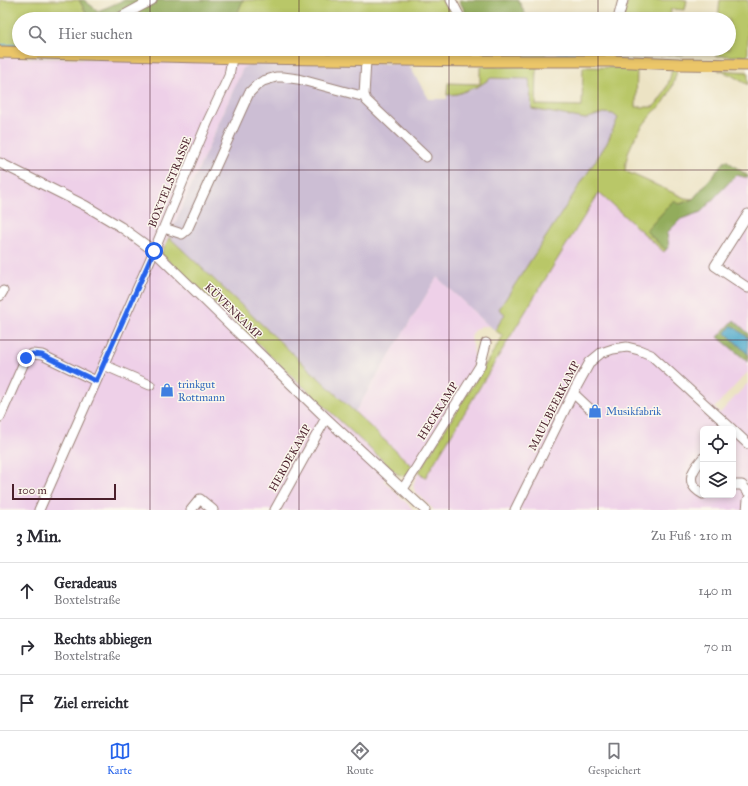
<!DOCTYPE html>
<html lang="de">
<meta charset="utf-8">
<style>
:root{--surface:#fff;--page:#f2f2f3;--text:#2b2b33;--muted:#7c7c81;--line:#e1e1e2;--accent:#2563eb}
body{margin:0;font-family:"IM FELL Great Primer",serif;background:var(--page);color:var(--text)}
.controls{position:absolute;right:12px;bottom:12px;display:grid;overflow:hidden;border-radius:6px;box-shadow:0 2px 6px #0003}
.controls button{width:36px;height:36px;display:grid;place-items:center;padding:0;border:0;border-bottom:1px solid var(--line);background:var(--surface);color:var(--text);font:20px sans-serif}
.scale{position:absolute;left:12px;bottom:10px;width:104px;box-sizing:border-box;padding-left:4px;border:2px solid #4a1f2b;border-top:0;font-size:11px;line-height:14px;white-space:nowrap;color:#4a1f2b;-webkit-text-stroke:3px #fbf7ec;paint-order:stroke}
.stop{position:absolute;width:12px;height:12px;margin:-9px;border:3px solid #2563eb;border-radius:50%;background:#fff}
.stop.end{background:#2563eb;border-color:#fff;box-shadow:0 1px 4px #0008}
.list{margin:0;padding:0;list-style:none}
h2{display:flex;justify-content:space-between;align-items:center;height:52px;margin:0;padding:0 16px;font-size:17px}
h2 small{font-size:13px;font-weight:400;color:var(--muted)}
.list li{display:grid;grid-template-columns:26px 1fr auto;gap:12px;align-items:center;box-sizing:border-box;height:56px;padding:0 16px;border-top:1px solid var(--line)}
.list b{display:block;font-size:15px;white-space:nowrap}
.list p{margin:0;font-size:13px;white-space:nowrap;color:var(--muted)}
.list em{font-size:13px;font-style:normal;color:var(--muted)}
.icon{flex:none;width:22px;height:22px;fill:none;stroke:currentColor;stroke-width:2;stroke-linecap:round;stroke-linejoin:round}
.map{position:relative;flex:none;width:748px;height:510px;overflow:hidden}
.search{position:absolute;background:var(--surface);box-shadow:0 2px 6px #0003;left:12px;right:12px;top:12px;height:44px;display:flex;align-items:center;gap:10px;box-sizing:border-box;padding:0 14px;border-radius:22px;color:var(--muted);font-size:15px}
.sheet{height:220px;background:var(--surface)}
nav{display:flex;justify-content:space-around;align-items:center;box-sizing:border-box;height:56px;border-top:1px solid var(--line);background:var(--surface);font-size:11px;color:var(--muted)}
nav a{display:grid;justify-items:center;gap:2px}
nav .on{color:var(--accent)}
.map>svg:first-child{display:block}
</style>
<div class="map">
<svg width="748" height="510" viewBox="0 0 748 510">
<rect width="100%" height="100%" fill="#fbf7ec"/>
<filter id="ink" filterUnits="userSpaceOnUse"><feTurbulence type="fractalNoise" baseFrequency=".025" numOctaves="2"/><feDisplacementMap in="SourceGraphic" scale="8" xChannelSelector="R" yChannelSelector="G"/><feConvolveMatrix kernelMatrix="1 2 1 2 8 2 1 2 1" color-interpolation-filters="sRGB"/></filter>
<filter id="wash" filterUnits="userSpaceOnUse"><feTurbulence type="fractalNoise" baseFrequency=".012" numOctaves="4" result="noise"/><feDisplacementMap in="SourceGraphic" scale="16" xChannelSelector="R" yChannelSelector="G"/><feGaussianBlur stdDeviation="0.9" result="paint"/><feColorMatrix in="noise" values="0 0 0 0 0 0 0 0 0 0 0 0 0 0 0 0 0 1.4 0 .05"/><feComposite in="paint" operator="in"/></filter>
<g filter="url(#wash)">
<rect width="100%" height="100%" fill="#ece3c4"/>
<!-- built -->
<path fill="#eed0e8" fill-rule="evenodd" d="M0 57 175 60 249 64 243 68 161 254 396 473 383 480 414 510H0Z
M736 175 748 178V372L714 408 720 413 748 383V510H434L415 492 413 485 415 480 419 472 425 478 509 340 544 279 599 193 664 252 669 246 667 233 681 219 701 212ZM703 429H733V495H703Z
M437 277 489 326H481L474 330 471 337 475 362 472 369 413 467 355 412Z"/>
<!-- industrial -->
<path fill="#ccbed4" d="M310 62 408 64 429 99H447V95L457 94 479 86 491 78 529 79 532 109 585 119 604 113 613 114 618 118 607 143 499 309 505 314 495 330 489 326 437 277 355 412 169 237 243 68 249 64Z"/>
<!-- green -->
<path fill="#b9c768" stroke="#82734a" d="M0 0H79L90 19H19V49H0Z
M243 0H448L458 19H235Z
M628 0H687L685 10 671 9 670 19H623Z
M720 0H748V56H715V49H729V19H718Z
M76 49H474V57L204 53Z
M478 49H485L488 53 546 52 545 57 483 58Z
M643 49H684L683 55 667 54Z
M480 66H537L536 105 582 106 583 67 637 68 636 107H653C664 97 669 84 672 69L677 71C674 82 671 92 664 102 661 106 656 110 653 113 638 130 626 149 625 171L685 198 693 199 680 204 647 232 666 250 664 252 599 193C539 287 483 383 425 478L419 472 503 336 495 330 505 314 499 309 607 143 618 118 613 114 604 113 585 119 532 109 529 79 491 78 479 86 457 94 447 95 448 83 480 84Z
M718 70 748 72V85L731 75Z
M169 237 413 467 408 474 402 476 396 473 161 254Z"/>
<!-- forest -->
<path fill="#92ac5c" stroke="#6e6644" d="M79 0H84L98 11 124 0H148L112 19H90Z
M156 0H243L235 19H121Z
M459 0H518L528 19H497L494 14 483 19H469Z
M485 49H544L546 52 488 53Z
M726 160 748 176V178L736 175 701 212 681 219 667 233 669 246 666 250 646 231 673 201 680 204 693 199Z
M734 320 748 333V338L733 326 726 333 748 354V362L718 337Z"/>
<!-- water -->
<path fill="#4ca7ca" stroke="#4b637a" d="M731 326H733L748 338V354L726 333Z"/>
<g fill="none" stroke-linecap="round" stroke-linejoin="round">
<!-- stream -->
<path stroke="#4ca7ca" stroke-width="2" d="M0 45H19
M182 49H195
M208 49H239
M247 49 308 50
M320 51 380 52
M392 52 469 54
M558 54 583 53
M634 55 646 56"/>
</g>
</g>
<g filter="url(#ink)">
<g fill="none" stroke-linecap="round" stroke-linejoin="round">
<!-- minor casing -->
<g stroke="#9b8178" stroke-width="11">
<path id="minor" d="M451 0 461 19
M117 19 152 0
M618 19 623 0
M476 49 478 61
M366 60 364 95 366 100 426 157
M610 61V49
M0 163 86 206 121 227 154 251 326 418 425 510
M748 214 715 266 748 288
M164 228 182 234 187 230 249 93 257 85 263 81 276 77H283L298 79 365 97
M0 296 3 291
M104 365 150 385
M573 393 589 408
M0 417 26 358 32 354 42 355 96 381
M733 430 748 444
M703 458C696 466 686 478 695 488 698 491 699 492 703 494
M733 485H742L748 492
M403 489 480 366 486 343
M39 510 154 251 208 121 229 76 232 58
M191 510 200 499 213 510
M275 510 326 418
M515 510 573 393 590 362 601 353 613 349 627 347 639 350 651 355 732 429
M747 510 748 500"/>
</g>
<!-- major casing -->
<g stroke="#9b8178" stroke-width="13">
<path id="major" d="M0 52 243 58 478 61H610L679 64 748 65"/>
</g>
<!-- minor -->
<use href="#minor" stroke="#fff" stroke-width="9"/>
<!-- major -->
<use href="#major" stroke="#ebc669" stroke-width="11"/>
</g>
</g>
<g fill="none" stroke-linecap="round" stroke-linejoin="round" filter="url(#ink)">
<!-- route -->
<path stroke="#2563eb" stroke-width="5" d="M26 358 32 354 42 355 96 381 154 251"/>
</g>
<!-- grid -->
<path fill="none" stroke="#4a1f2b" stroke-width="1" stroke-opacity="0.55" d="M150 0V19M299 0V19M449 0V19M598 0V19M150 49V510M299 49V510M449 49V510M598 49V510M0 170H748M0 340H748"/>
<!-- icons -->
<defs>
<g id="shop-bare" transform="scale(1.08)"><path d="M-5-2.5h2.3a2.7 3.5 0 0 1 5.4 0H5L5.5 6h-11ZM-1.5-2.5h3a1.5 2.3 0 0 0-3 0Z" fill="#3f7fe0" stroke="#fbf7ec" stroke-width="2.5" paint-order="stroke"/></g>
</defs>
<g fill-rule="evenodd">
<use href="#shop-bare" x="167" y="390"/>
<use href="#shop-bare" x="595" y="411"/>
</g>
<g text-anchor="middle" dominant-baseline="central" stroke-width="3" stroke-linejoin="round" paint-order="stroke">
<!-- street labels -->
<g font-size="11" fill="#4a1f2b" stroke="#fbf7ec">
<text transform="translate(170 182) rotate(-68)">BOXTELSTRASSE</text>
<text transform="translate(233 311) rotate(44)">KÜVENKAMP</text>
<text transform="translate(554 406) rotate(-63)">MAULBEERKAMP</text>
<text transform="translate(438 411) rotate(-58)">HECKKAMP</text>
<text transform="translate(290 458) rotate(-61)">HERDEKAMP</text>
</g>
<!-- shop labels -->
<g font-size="11" fill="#366cbe" stroke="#fbf7ec" text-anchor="start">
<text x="178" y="384">trinkgut<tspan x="178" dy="13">Rottmann</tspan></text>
<text x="606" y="411">Musikfabrik</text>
</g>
</g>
</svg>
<div class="controls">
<button><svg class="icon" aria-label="locate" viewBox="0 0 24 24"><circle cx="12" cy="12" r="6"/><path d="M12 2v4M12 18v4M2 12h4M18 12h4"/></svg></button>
<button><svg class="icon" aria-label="layers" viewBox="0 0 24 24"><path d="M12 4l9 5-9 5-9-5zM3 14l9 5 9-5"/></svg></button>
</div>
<div class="scale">100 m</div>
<div class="stop" style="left:154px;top:251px"></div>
<div class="stop end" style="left:26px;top:358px"></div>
<div class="search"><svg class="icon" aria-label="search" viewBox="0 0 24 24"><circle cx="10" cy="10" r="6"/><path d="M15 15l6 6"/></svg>Hier suchen</div>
</div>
<section class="sheet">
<h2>3 Min.<small>Zu Fuß · 210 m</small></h2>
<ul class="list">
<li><svg class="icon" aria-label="ahead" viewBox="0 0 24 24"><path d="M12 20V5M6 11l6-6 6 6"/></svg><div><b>Geradeaus</b><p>Boxtelstraße</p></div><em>140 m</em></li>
<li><svg class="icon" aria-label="right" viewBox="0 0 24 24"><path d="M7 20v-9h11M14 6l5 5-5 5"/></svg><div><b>Rechts abbiegen</b><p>Boxtelstraße</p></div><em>70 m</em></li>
<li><svg class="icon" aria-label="arrive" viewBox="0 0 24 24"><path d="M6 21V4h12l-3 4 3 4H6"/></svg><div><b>Ziel erreicht</b></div></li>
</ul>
</section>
<nav>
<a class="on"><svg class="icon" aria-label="map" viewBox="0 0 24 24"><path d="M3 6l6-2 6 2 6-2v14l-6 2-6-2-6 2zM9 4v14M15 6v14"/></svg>Karte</a>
<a><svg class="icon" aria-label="directions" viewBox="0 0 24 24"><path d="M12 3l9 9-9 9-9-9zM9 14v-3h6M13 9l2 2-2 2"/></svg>Route</a>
<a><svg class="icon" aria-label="saved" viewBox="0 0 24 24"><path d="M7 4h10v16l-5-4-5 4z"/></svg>Gespeichert</a>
</nav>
